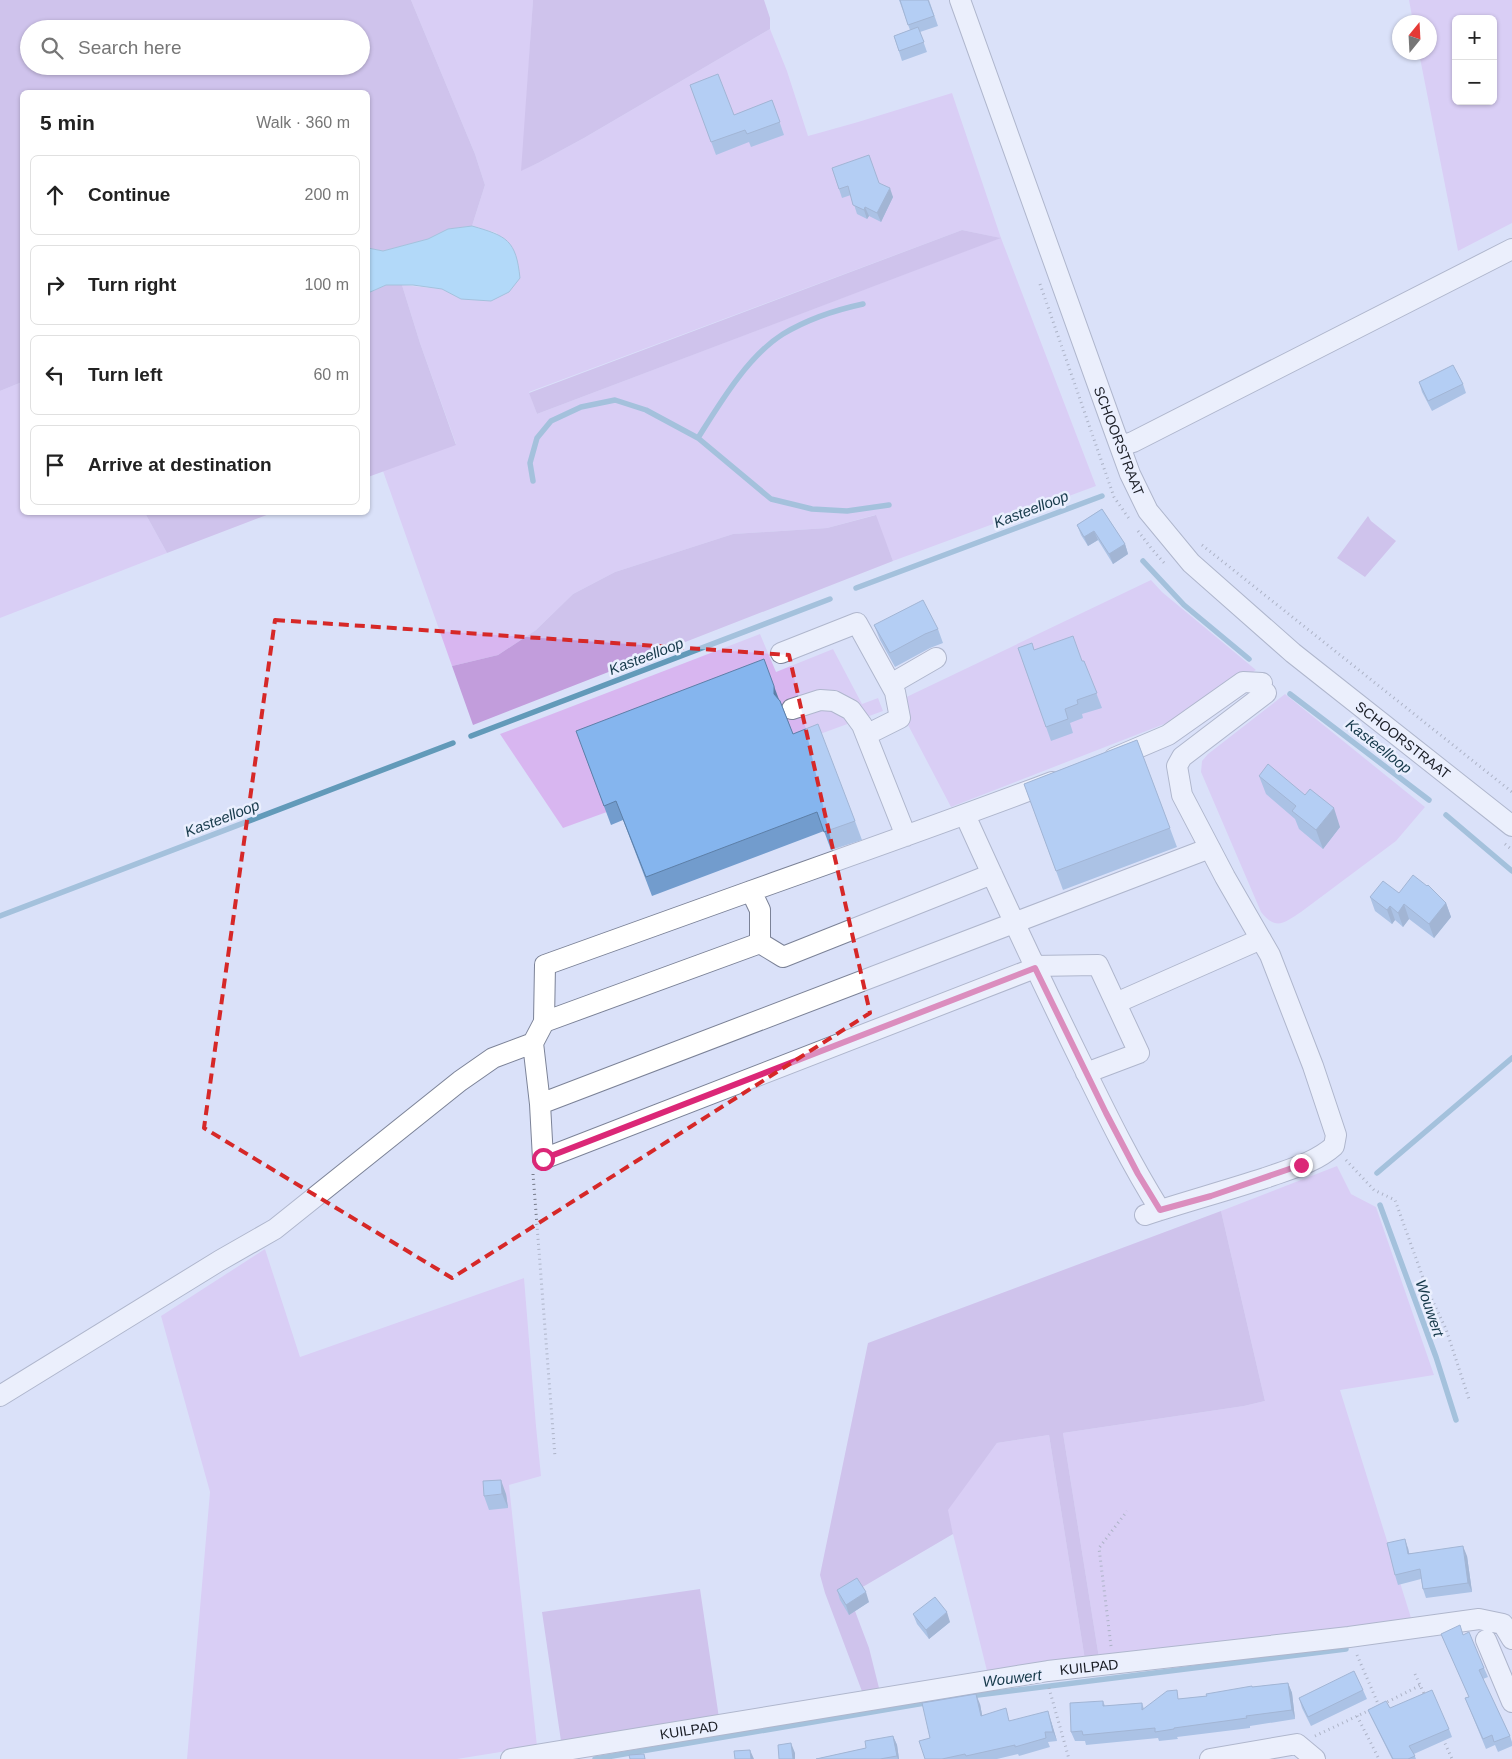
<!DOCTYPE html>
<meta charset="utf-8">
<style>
:root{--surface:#fff;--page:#f2f2f2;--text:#222;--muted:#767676;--line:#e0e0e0}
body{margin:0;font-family:Helvetica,sans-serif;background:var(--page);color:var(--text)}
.controls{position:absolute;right:15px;top:15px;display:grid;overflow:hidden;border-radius:8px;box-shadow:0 1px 4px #0004}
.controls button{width:45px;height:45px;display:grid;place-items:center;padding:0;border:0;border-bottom:1px solid var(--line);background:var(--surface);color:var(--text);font:25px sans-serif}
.compass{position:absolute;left:1392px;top:15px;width:45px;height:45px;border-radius:50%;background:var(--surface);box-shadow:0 1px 4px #0004;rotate:18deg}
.stop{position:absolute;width:15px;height:15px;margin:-11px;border:4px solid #db2777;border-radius:50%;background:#fff}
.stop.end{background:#db2777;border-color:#fff;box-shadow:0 1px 5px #0008}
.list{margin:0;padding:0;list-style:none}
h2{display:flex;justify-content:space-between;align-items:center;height:65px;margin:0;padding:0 20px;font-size:21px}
h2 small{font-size:16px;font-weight:400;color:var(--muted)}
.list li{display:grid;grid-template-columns:32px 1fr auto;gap:15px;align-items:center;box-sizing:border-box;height:80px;margin:0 10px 10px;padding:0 10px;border:1px solid var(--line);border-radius:8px}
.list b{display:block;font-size:19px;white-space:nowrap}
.list em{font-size:16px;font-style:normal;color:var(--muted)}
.icon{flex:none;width:28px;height:28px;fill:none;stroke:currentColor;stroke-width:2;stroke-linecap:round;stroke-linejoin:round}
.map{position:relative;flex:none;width:1512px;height:1759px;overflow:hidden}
.search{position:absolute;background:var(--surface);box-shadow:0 1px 4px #0004;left:20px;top:20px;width:350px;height:55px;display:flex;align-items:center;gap:12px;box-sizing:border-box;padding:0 18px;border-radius:28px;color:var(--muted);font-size:19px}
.panel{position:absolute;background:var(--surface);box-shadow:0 1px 4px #0004;left:20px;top:90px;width:350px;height:425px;border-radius:8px}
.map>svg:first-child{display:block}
</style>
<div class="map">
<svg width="1512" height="1759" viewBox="0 0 1512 1759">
<rect width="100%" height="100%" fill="#dae1f9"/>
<!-- green -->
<path fill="#d8b6f0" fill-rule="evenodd" d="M411 0H533L522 170 538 163 584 138 770 29 787 71 808 136 858 122 952 93 1001 238 1096 486 893 561 875 515 827 528 733 534 615 572 573 594 536 630 498 655 452 666 383 471 456 444 420 343 402 285 442 289 461 299 497 233 472 226 485 185 475 154ZM962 230 1000 238 537 414 529 392Z
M1409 0H1512V223L1458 251 1419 53 1430 52V22H1413ZM1456 19H1493V101H1456Z
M22 382V512L145 513 167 553 0 618V391Z
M1151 580 1162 592 1256 670 1190 714 951 807 896 702Z
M760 634 776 672 833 649 862 704 878 698 883 711 563 828 500 734Z
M1285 694 1425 807 1396 841 1301 912C1284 923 1276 931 1261 912L1201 772 1202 761 1208 754Z
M1337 1166 1351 1194 1376 1207 1434 1375 1340 1390 1412 1621 1099 1658 1063 1433 1244 1406 1265 1401 1221 1211Z
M265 1249 300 1357 524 1278 536 1426 541 1476 509 1485 537 1746 457 1759H187L210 1492 161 1316Z
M1049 1435 1085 1660 988 1675 947 1510 997 1443Z"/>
<!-- forest -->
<path fill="#c29ddc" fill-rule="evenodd" d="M0 0H411L475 154 485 185 472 226 448 229 428 239 383 251 368 248V92H22V382L0 391ZM29 29H361V66H29Z
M533 0H764L770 18V29L584 138 538 163 521 171Z
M962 230 1001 238 537 414 529 393Z
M386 285H402L420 343 456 445 368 477V293Z
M145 513H272L167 553Z
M876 515 893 561 473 725 452 666 498 655 536 630 573 594 615 572 733 534 827 528Z
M1368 516 1371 521 1396 541 1365 577 1337 558Z
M1221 1211 1265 1401 1244 1406 1063 1433 1099 1658 1085 1660 1049 1435 997 1443 948 1510 953 1534 849 1595 869 1648 880 1692 863 1694 825 1593 820 1575 868 1343Z
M700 1589 719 1718 561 1741 542 1612Z"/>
<!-- water -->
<path fill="#81cff9" stroke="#629ab9" d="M472 226C507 236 516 240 520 278L509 292 491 301 461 299 442 289 413 285H386L368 293V248L383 251 428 239 448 229Z"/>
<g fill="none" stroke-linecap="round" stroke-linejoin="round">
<!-- stream -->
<path stroke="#629ab9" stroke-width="5.5" d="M698 438C720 403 748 356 783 334 808 319 835 310 863 304
M533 481 530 463 537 438 551 421 581 407 615 400 646 410 698 438 771 499 812 509 847 511 889 505
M1143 561 1184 605 1249 659
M856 588 1102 496
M1290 694 1429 800
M471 736 830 599
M1446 815 1512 871
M0 916 453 743
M1377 1173 1512 1058
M1380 1205 1436 1357 1456 1420
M595 1759 954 1698 1346 1649"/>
<!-- minor casing -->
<g stroke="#7b8297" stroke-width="22">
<path id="minor" d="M960 0 1114 430 1130 474 1148 511 1191 563 1293 653 1512 826
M1120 446 1133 442 1512 249
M781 653 857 623 895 692 900 718 866 735
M891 684 936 658
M792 709 820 700 834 701 851 710 862 725 906 836
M1114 758 1168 735 1243 682 1262 683
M965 815C1003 899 1042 983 1083 1066 1107 1115 1131 1164 1160 1210
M751 891 760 910V943L544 1022 545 965 751 891C852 855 952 820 1052 782
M760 943 783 957 992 874
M1033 966 1098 965 1139 1053 1086 1073
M1116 1003 1261 939
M544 1022 533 1043 540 1104 543 1159 1035 968
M540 1104 1210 848
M1145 1215C1185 1202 1225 1191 1265 1178 1290 1169 1315 1163 1334 1146L1336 1135 1313 1066 1270 955 1225 877 1182 795 1177 766 1182 757 1266 693
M0 1396 219 1261 275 1229 460 1081 493 1058 533 1043
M1486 1640 1512 1702
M511 1759 1048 1671 1349 1637 1479 1619 1503 1624 1512 1639
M1210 1759 1297 1744 1315 1759"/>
</g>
<!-- path -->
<path stroke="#757a89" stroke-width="3" stroke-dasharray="1 4" stroke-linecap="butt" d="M1040 284 1114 497 1130 520
M1138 531 1151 548 1166 565
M1202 545 1512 792
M1505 844 1512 850
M1346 1160 1374 1190 1395 1200 1427 1289 1446 1329 1469 1399
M533 1174 555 1457
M1111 1646 1099 1548 1127 1511
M1357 1655 1379 1706 1421 1685
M1415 1674 1425 1696
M1049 1688 1069 1759
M1357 1716 1379 1759
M1315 1736 1370 1710
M1443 1739 1452 1759"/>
<!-- minor -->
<use href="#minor" stroke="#fff" stroke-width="20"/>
</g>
<!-- wall -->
<path fill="#729ccd" d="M899 0H929L938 26 920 32 927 52 902 61 894 36 910 30Z
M690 85 734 115 772 100 784 135 751 147 749 142 716 155Z
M832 168 879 183 893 197 881 222 869 216 867 219 857 214 851 195 842 198Z
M1419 382 1463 384 1466 393 1432 411 1422 392Z
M1102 509 1125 544 1128 554 1113 564 1098 540 1088 546 1081 535 1077 525Z
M874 625 938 629 943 643 930 648 895 667 880 640Z
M1018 648 1034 650 1082 661H1084L1102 708 1082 714 1083 718 1070 723 1073 733 1051 741Z
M780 700 793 734 855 821 862 840 831 850 824 831 652 896 623 820 611 825 583 750Z
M1137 740 1177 847 1063 890 1024 784Z
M1259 776 1340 827 1323 849 1299 829 1295 819 1266 794Z
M1399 893 1446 903 1451 917 1434 938 1409 919 1403 927 1395 920 1392 924 1375 911 1370 897Z
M506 1494 508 1508 489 1510 484 1496Z
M1408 1548 1409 1553 1467 1556 1472 1592 1426 1598 1423 1589 1421 1579 1398 1585 1395 1575Z
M837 1590 869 1602 849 1615 840 1600Z
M913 1614 950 1622 929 1639 917 1624Z
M1441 1634 1463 1635 1484 1668 1488 1677 1483 1679 1510 1736 1512 1742V1746L1498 1752 1495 1745 1486 1749 1465 1698 1469 1697Z
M1288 1683 1292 1693 1295 1719 1250 1726V1728L1177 1737 1178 1739 1159 1741 1158 1738 1086 1745 1085 1741H1075L1071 1732 1103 1701 1105 1706 1142 1703 1144 1709 1180 1699 1207 1696 1253 1687Z
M1363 1690 1367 1699 1311 1726 1302 1708 1299 1698Z
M980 1704 982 1715 1010 1721H1051L1057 1741 1048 1742 1050 1747 1019 1756 1018 1754 997 1759H925L930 1738Z
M1390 1708 1449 1729 1452 1737 1414 1754 1416 1759H1392L1372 1719 1368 1710Z
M893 1736 897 1745 899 1759H816L866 1748Z"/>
<!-- shaded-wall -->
<path fill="#5d7fa7" d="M890 188 893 197 881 222 877 213Z
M865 207 869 216 867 219 864 210Z
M1094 531 1098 540 1088 546 1084 537Z
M1125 544 1128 554 1113 564 1109 554Z
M774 686 781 705 774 694Z
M1334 808 1340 827 1323 849 1316 830Z
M1446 903 1451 917 1434 938 1429 924Z
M1404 904 1409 919 1403 927 1398 913Z
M1390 906 1395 920 1392 924 1387 910Z
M501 1480 506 1494 508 1508 502 1494Z
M1405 1539 1408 1548 1411 1563 1408 1554Z
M1463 1546 1467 1556 1472 1592 1468 1583Z
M866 1592 869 1602 849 1615 846 1605Z
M947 1612 950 1622 929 1639 926 1630Z
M1288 1683 1292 1693 1295 1719 1292 1710Z
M976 1694 980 1704 984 1725 981 1716Z
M1048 1711 1057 1741 1053 1732Z
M893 1736 897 1745 899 1759H898L897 1756Z
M791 1743 795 1753V1759H793Z
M750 1750 754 1759H751Z"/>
<!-- building -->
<path fill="#85b5ee" stroke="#5d7fa7" d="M900 0H928L934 16 908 25Z
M918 27 924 42 899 51 894 36Z
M718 74 734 115 772 100 780 122 747 134 745 130 711 142 690 85Z
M869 155 879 183 890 188 877 213 865 207 864 210 853 205 848 186 839 189 832 168Z
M1453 365 1463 384 1428 401 1419 382Z
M1102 509 1125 544 1109 554 1094 531 1084 537 1077 525Z
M923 600 938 629 925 634 890 653 874 625Z
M1073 636 1082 661H1084L1097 693 1077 700 1078 704 1065 709 1068 719 1046 727 1018 648 1032 643 1034 650Z
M764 659 774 686V694L780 701 793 734 818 724 855 821 824 832 817 812 646 877 616 801 604 806 576 731Z
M1137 740 1170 828 1056 871 1024 784Z
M1268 764 1305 795 1310 789 1334 808 1316 830 1292 811 1296 806 1259 776Z
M1413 875 1427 886 1428 885 1446 903 1429 924 1404 904 1398 913 1390 906 1387 910 1370 897 1383 881 1399 893Z
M501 1480 502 1494 484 1496 483 1481Z
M1405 1539 1408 1554 1463 1546 1468 1583 1423 1589 1420 1569 1395 1575 1387 1543Z
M857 1578 866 1592 846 1605 837 1590Z
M935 1597 947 1612 926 1630 913 1614Z
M1460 1625 1463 1635 1469 1632 1484 1668 1479 1670 1510 1736 1494 1742 1492 1735 1483 1739 1465 1698 1469 1697 1441 1634Z
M1354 1671 1363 1690 1308 1717 1299 1698Z
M1288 1683 1292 1710 1246 1716 1247 1718 1174 1728V1729L1155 1732V1728L1083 1735 1082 1731 1071 1732 1070 1703 1103 1701V1706L1142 1703V1710L1167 1691 1177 1690 1178 1699 1207 1696 1206 1694 1252 1686V1687Z
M1432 1690 1449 1729 1409 1746 1415 1756 1408 1759H1393L1368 1710 1386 1701 1390 1708Z
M976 1694 981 1716 1006 1708 1009 1721 1048 1711 1053 1732H1045L1046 1738 1015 1747V1745L966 1756 965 1754 942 1759H925L919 1741 930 1738 922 1703Z
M893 1736 897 1756 880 1759H816L866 1748 865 1741Z
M791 1743 793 1759H779L778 1745Z
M750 1750 751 1759H735L734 1751Z
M644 1754 645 1759H630L629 1755Z"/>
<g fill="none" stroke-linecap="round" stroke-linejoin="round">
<!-- route -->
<path stroke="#db2777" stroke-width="6" d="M543 1159 1035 968 1106 1113 1138 1174 1160 1210 1211 1196 1301 1165"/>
</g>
<!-- marked area -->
<path d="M0 0H1512V1759H0ZM275 620 789 655 870 1013 452 1278 204 1128Z" fill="#dae1f9" fill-opacity=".55" fill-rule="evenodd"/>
<path fill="none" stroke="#d62828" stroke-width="4" stroke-dasharray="10 6" stroke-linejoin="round" d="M275 620 789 655 870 1013 452 1278 204 1128Z"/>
<g text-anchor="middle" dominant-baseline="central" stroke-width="5" stroke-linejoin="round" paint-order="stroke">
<!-- street labels -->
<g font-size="14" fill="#1a1d25" stroke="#eaeffe">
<text transform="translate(1119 441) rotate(69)">SCHOORSTRAAT</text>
<text transform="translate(1403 740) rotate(38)">SCHOORSTRAAT</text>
<text transform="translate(1089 1667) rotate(-6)">KUILPAD</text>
<text transform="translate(689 1730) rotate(-9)">KUILPAD</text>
</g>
<!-- water labels -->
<g font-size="15" font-style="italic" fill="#16394a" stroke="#eaeffe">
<text transform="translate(1031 509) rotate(-21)">Kasteelloop</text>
<text transform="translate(646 656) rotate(-21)">Kasteelloop</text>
<text transform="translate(1379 746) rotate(38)">Kasteelloop</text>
<text transform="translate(222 818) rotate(-21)">Kasteelloop</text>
<text transform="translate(1430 1308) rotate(71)">Wouwert</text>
<text transform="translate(1012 1678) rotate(-7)">Wouwert</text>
</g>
</g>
</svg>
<div class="controls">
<button>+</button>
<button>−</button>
</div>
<svg class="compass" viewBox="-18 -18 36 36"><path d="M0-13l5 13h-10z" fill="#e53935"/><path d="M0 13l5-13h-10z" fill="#767676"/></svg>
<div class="stop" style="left:543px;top:1159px"></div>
<div class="stop end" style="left:1301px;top:1165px"></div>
<div class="search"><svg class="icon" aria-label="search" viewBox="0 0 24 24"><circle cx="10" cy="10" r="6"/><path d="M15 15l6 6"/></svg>Search here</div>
<section class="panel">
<h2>5 min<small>Walk · 360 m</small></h2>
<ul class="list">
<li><svg class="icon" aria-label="ahead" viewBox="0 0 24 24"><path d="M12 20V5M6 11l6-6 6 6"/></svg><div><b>Continue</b></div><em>200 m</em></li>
<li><svg class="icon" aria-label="right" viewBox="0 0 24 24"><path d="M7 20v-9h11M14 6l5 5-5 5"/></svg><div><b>Turn right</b></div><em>100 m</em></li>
<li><svg class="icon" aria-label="left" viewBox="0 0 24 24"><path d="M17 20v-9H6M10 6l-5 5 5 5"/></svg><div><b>Turn left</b></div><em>60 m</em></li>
<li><svg class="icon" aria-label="arrive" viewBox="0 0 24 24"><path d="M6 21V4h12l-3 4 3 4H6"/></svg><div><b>Arrive at destination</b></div></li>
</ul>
</section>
</div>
